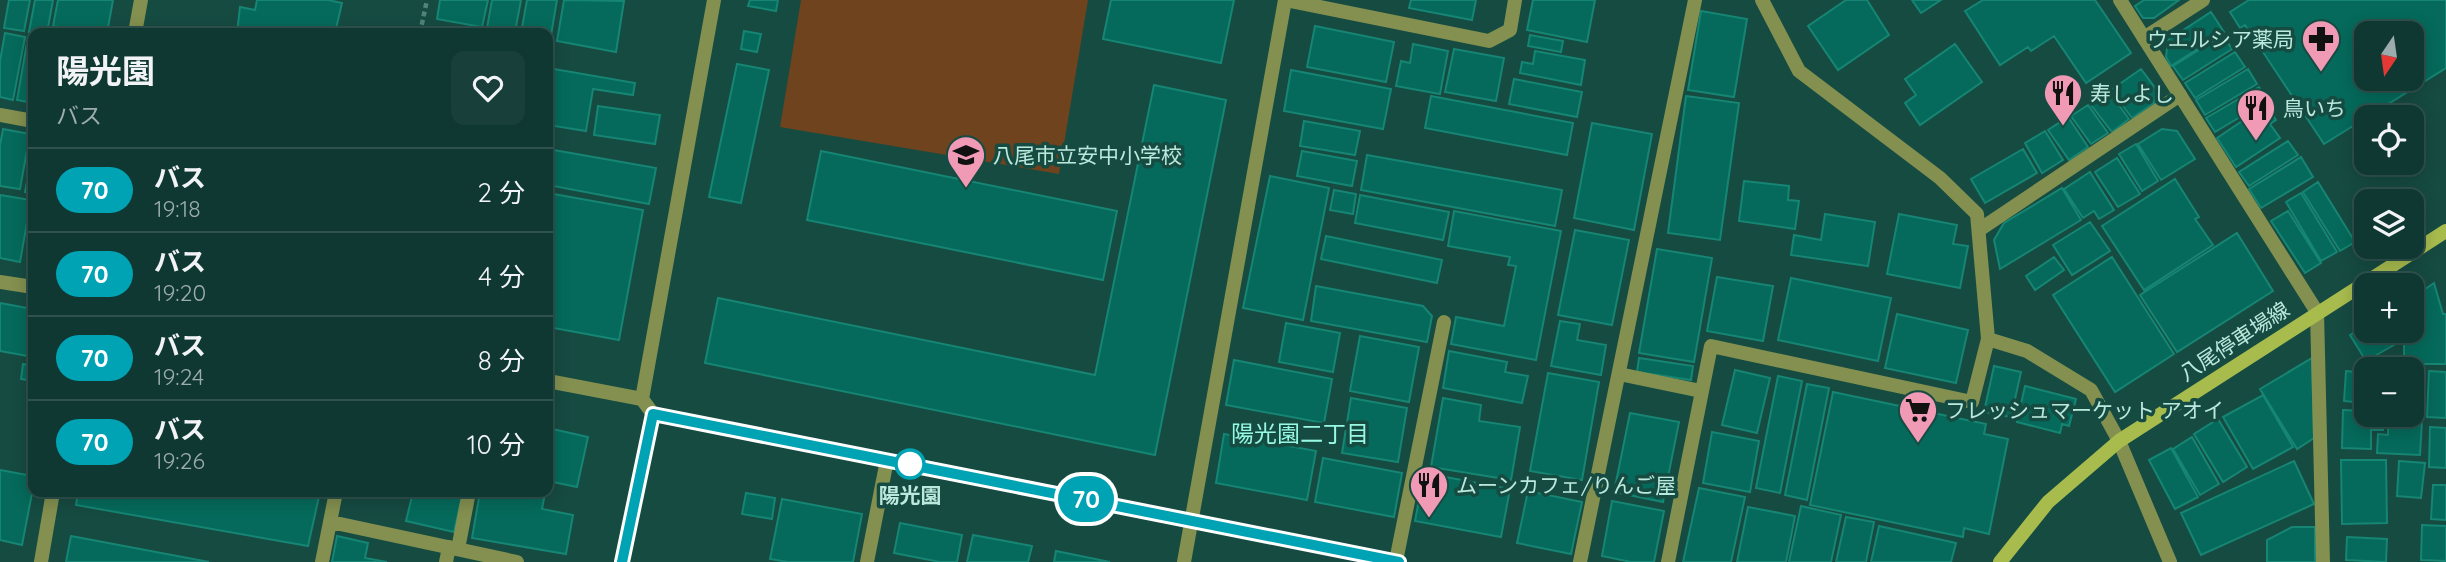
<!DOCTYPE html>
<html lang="ja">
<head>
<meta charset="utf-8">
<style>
  :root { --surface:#103832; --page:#193f3a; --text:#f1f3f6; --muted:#9cacac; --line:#30524d }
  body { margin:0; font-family:Quicksand,"Noto Sans JP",sans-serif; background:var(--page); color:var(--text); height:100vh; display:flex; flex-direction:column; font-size:26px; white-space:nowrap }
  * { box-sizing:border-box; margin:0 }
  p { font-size:23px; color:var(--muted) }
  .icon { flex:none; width:38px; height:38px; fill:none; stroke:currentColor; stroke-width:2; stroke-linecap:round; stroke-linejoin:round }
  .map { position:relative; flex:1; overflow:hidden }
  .details { position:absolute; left:28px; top:28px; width:525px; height:469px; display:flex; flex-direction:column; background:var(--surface); border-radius:14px; box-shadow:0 4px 18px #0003,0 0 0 2px var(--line) }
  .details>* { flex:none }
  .badge { padding:0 14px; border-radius:23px; font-size:24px; line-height:46px }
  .needle { width:46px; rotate:193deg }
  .tools { position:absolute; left:2354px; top:21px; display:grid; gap:14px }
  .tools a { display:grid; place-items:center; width:70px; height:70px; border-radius:14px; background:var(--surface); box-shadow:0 4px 18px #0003,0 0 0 2px var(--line); font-size:35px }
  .map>.badge { position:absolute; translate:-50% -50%; box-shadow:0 0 0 4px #fff }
  .round { display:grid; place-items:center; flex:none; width:74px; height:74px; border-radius:14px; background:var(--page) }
  .summary { display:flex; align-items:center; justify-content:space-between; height:119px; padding:0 28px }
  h1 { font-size:33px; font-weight:700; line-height:52px }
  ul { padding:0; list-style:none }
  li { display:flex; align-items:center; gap:21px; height:84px; padding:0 28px; border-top:2px solid var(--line) }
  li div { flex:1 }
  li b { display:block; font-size:26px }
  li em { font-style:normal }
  li .badge { min-width:77px; font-weight:700; text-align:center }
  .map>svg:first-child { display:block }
</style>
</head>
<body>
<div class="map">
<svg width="2446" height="562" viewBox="0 0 2446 562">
  <rect width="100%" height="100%" fill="#164b42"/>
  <path fill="#6e431e" d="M801,0H1088L1059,174L780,127Z"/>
  <path fill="#056a5b" stroke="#168573" stroke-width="2" fill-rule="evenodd" d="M9,0H30L24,31L4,28Z
    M35,0H53L47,33L29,32Z
    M58,0H113L107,33H92L53,26Z
    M257,0H328L342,3L335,33H237L240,7L255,10Z
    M440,0H488L482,27L437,19Z
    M492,0H521L515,32L487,28Z
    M527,0H557L550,41L548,33H521Z
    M564,0L624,1L616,52L557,41Z
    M750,0H778L776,11L748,6Z
    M1111,0H1234L1221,63L1103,39Z
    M1411,0H1476L1472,20L1409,8Z
    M1533,0H1595L1587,42L1527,30Z
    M1846,0H1867L1889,35L1838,70L1808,26Z
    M1912,0H1941L1921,13Z
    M1983,0H2095L2131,53L2086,83L2054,36L2031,51L2028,47L2000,65L1965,11Z
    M2144,0H2179L2154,18H2143L2135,6Z
    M2249,0H2446V68L2324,144L2245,25L2240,28L2230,12ZM2366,33H2412V79H2366Z
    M1701,11L1747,19L1734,97L1688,90Z
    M2211,12L2224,32L2171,66L2166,57L2168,40Z
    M1315,26L1394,42L1386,82L1307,67Z
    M744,31L761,34L757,52L741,49Z
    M5,33L25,37L13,100L0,97V61Z
    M1530,35L1563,41L1561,52L1528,46Z
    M2223,35L2232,49L2183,80L2173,66Z
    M28,37H33V103L17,100Z
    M1413,44L1448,51L1440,94L1396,86L1401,61L1410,63Z
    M1955,44L1982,82L1920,125L1905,103L1916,95L1905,79Z
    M1454,49L1504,58L1496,101L1445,92Z
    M1535,51L1585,60L1581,85L1520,73L1522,62L1533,64Z
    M2235,52L2245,67L2195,98L2185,83Z
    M737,64L769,70L741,203L709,197Z
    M554,69L635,83L633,95L593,89L586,131L548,125V111Z
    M2141,69L2156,89L2154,103L2132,118L2111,90Z
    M2248,69L2257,84L2205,115L2196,100Z
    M1291,70L1391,89L1383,129L1284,111Z
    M1514,79L1582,92L1577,117L1509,104Z
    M1154,85L1226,100L1155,455L705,363L718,298L1095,375Z
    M2259,87L2267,101L2215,132L2206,118Z
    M2109,92L2129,119L2112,132L2091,105Z
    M1431,96L1573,123L1567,155L1425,128Z
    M1686,96L1739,103L1720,240L1668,233Z
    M2088,105L2108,133L2091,144L2071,116Z
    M2266,105L2276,120L2270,124L2280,138L2236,167L2217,138Z
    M598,106L660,115L655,144L594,135Z
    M2068,117L2088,147L2069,160L2048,130Z
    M1304,121L1360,131L1355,155L1300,146Z
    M1592,123L1652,134L1634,230L1574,218Z
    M3,129L30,134L20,189L0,186V145Z
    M2162,129L2177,131L2195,159L2161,180L2138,144Z
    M2045,131L2063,160L2042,173L2025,143Z
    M2288,141L2298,155L2249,186L2239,172Z
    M2136,144L2158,181L2142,191L2119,154Z
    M548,149L656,168L649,204L548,185Z
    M2023,149L2037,173L1985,203L1971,179Z
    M821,151L1117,211L1103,280L807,220Z
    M1302,151L1357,161L1352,186L1297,176Z
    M1367,155L1562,190L1555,226L1361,190Z
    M2301,157L2313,177L2261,208L2249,189Z
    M2117,158L2140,194L2118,207L2095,172Z
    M30,166H33V194L25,192Z
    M2090,172L2114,210L2099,219L2094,211L2083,218L2064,189Z
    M1270,176L1329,188L1303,320L1243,308Z
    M2175,179L2199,217L2195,219L2213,245L2144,290L2102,226Z
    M1744,181L1789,186L1788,200L1799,201L1795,229L1739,221Z
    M2318,182L2355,242L2340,251L2303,192Z
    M2062,188L2081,220L2000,269L1994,240L2004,223Z
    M1334,190L1356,194L1353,214L1330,210Z
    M548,193L643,210L619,340L548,327Z
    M2301,193L2337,252L2321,261L2286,202Z
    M0,195L31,200L20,262L0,258Z
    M1360,195L1449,212L1443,240L1355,223Z
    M1454,211L1561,231L1536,360L1451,344L1456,317L1504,326L1516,266L1508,265L1510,257L1448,246Z
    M2288,211L2321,263L2305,273L2271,221Z
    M1825,214L1875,222L1868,266L1791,255L1794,235L1821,240Z
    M1899,214L1957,225L1953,244L1968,246L1960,288L1887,274Z
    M33,222V265L27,264Z
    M2090,222L2110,251L2072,275L2053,245Z
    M1575,230L1629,240L1612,325L1558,315Z
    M2237,233L2273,291L2177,352L2140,295Z
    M1326,236L1442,260L1437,283L1321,259Z
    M1657,249L1712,258L1694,362L1639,353Z
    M2054,257L2064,270L2035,290L2026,276Z
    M2112,257L2174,354L2115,392L2053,295Z
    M1717,277L1773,286L1763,341L1707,331Z
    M1791,278L1891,298L1878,361L1778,340Z
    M2434,283L2443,314H2446V364H2404V338L2399,331H2412V298Z
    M1316,286L1423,306L1432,316L1427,342L1311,321Z
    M0,303L33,309V357L0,351Z
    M1897,314L1968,330L1956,383L1885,368Z
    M1560,321L1580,324L1577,340L1606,345L1601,375L1551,366Z
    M1286,323L1340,333L1333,372L1279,362Z
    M2366,326V331H2392L2399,342L2366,361L2350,335Z
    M1360,336L1419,347L1409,402L1350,391Z
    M1449,351L1507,362L1505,372L1528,376L1522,403L1443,388Z
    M1639,358L1693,366L1691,380L1637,372Z
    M2312,358L2314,438L2297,449L2260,389Z
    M1234,360L1332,379L1324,423L1226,405Z
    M23,364L33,366V381L21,379Z
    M1994,366L2021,372L2011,417L1984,412Z
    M1735,370L1770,378L1757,433L1722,425Z
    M2346,371L2366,373V403L2344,401Z
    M2429,371L2446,372V418L2427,417Z
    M1548,373L1599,382L1582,480L1530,471Z
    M1778,376L1802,381L1780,493L1756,488Z
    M1807,384L1829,388L1807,500L1785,495Z
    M2025,386L2076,399L2069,426L2062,424L2060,433L2017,422Z
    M1833,392L1986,424L1984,434L2008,439L1989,534L1964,528L1963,537L1810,505Z
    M2263,395L2293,447L2253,469L2223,417Z
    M1351,398L1407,408L1398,462L1342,453Z
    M1443,398L1481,405L1479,421L1520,427L1511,480L1431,467Z
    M2343,410L2366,411V415H2384L2383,430H2371V449L2342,448Z
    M1630,413L1679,422L1663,502L1614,492Z
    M2218,419L2247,467L2223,482L2194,434Z
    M2388,420L2422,421L2420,455L2377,453L2378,434L2388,435Z
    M2430,427L2446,428V468L2429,467Z
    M548,428L588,437L577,487L548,481Z
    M1712,432L1759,441L1750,492L1703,483Z
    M1224,434L1316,451L1307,500L1216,483Z
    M2192,437L2219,484L2200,495L2173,449Z
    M2171,448L2198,497L2175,509L2149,460Z
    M1323,458L1402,473L1394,517L1315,502Z
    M2341,460H2386L2387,523L2342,524Z
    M2294,461L2314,504L2201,555L2181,513Z
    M2399,461L2425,463L2421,498L2397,496Z
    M0,470L33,476V488L22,545L0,540Z
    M1424,473L1510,489L1501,537L1415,521Z
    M2433,485H2446V520L2431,519Z
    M1699,488L1745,497L1731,562H1683Z
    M1528,491L1582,502L1571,554L1517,543Z
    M78,492H320L308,546L76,505Z
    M413,492H463L454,532L406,521Z
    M480,492L545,493L542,509L573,515L566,554L472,538Z
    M746,493L775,498L772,519L742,514Z
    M782,499L862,514L853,562H788L770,559Z
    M1612,501L1664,511L1654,562H1631L1602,556Z
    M1801,506L1841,515L1831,562H1789Z
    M1748,507L1795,516L1786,562H1737Z
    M1846,517L1874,522L1866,562H1836Z
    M900,523L962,535L957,562H940L894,553Z
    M2422,525L2446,526V561L2421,560Z
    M1879,526L1956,543L1951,562H1871Z
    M2292,527H2315V562H2267V540Z
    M973,535L1032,546L1028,562H967Z
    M71,536L209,562H66Z
    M337,536L368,543L365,558L387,562H332Z
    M2347,537L2387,539L2386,562L2346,560Z
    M1056,551L1110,562H1054Z"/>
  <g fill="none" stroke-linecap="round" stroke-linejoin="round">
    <path stroke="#518379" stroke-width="4.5" stroke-dasharray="5 3.5" stroke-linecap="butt" d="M420,33L427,0"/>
    <path stroke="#83904f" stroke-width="14" d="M1285,0L1489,41L1510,30L1515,0
      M2144,38L2203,0
      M0,115L33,121
      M1979,230L2180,95
      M1619,374L1701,391
      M458,549L469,492
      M1396,561L1444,322
      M446,562L449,547
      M867,562L887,460"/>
    <path stroke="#83904f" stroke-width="14" d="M1762,0L1799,71L1940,178L1977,214L1988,339L2027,351L2091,390L2119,441L2170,562
      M2120,0L2317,312L2323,562
      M135,33L141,0
      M0,282L33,287
      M548,381L642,399
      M653,414L642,399L714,0
      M331,522L517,562
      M41,562L53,492
      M322,562L336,492
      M1184,562L1285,0
      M1580,562L1695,0
      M1668,562L1711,346L1972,402L1988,339"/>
    <path stroke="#a8bc4e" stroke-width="14" d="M622,562L653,414L1399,562
      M2000,562L2048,502L2119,441L2446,231"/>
  </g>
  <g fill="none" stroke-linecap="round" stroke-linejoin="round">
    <g stroke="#fff" stroke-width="16">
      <path id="line" d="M622,562L653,414L1399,562"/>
    </g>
    <use href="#line" stroke="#00a3b4" stroke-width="10"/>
  </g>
  <defs>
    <g id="pharmacy-pin" transform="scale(2.0125)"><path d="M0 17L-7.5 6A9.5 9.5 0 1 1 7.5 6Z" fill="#f09ab6" stroke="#164b42"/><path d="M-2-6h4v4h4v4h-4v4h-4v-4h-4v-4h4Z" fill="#111"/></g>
    <g id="restaurant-pin" transform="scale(2.0125)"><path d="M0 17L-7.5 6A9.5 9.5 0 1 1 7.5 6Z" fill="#f09ab6" stroke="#164b42"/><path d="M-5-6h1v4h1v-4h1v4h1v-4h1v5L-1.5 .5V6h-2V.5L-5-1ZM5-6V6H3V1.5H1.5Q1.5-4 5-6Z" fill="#111"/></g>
    <g id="school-pin" transform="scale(2.0125)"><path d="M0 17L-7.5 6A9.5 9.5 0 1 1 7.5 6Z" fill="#f09ab6" stroke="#164b42"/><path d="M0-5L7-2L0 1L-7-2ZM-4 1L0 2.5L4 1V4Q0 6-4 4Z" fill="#111"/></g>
    <g id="supermarket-pin" transform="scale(2.0125)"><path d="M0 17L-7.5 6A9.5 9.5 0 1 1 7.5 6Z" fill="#f09ab6" stroke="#164b42"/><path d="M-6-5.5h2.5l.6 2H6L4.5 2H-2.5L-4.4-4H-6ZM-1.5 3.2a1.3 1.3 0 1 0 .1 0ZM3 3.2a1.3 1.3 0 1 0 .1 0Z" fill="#111"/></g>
  </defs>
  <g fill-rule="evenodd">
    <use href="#pharmacy-pin" x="2321" y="39"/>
    <use href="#restaurant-pin" x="2063" y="93"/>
    <use href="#restaurant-pin" x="2256" y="108"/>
    <use href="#school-pin" x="966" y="155"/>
    <use href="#supermarket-pin" x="1918" y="410"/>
    <use href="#restaurant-pin" x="1429" y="485"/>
  </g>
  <circle fill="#fff" stroke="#00a3b4" stroke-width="3.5" cx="910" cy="464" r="14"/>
  <g text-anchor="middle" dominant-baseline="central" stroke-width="7" stroke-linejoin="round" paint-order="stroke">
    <g font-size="21" fill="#bce9de" stroke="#164b42" text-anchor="start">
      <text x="2294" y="39" text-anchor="end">ウエルシア薬局</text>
      <text x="2090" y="93">寿しよし</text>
      <text x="2283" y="108">鳥いち</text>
      <text x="993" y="155">八尾市立安中小学校</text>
      <text x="1945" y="410">フレッシュマーケット アオイ</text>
      <text x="1456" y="485">ムーンカフェ/りんご屋</text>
    </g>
    <g font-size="21" fill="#bce9de" stroke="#164b42">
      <text transform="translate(2234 341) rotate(-33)">八尾停車場線</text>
    </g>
    <g font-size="21" font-weight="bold" fill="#bce9de" stroke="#164b42">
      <text x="910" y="495">陽光園</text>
    </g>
    <g font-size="23" fill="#97f8e3" stroke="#164b42">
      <text x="1300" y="433">陽光園二丁目</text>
    </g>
  </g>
</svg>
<div class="tools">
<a><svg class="needle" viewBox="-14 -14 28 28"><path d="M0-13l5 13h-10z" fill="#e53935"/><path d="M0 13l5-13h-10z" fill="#9cacac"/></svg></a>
<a><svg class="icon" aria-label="locate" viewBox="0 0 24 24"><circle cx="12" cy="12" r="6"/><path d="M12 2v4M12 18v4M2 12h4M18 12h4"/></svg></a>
<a><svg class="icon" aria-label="layers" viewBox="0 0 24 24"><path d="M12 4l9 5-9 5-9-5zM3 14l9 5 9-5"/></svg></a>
<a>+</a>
<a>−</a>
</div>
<b class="badge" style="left:1086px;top:499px;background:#00a3b4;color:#fff">70</b>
<section class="details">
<div class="summary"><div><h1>陽光園</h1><p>バス</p></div><a class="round"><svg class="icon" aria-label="heart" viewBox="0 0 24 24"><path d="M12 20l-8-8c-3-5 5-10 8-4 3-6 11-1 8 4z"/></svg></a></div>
<ul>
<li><span class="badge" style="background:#00a3b4;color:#fff">70</span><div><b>バス</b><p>19:18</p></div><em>2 分</em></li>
<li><span class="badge" style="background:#00a3b4;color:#fff">70</span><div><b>バス</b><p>19:20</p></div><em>4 分</em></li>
<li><span class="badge" style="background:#00a3b4;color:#fff">70</span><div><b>バス</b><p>19:24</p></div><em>8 分</em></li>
<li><span class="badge" style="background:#00a3b4;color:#fff">70</span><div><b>バス</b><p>19:26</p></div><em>10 分</em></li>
</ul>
</section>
</div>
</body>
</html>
